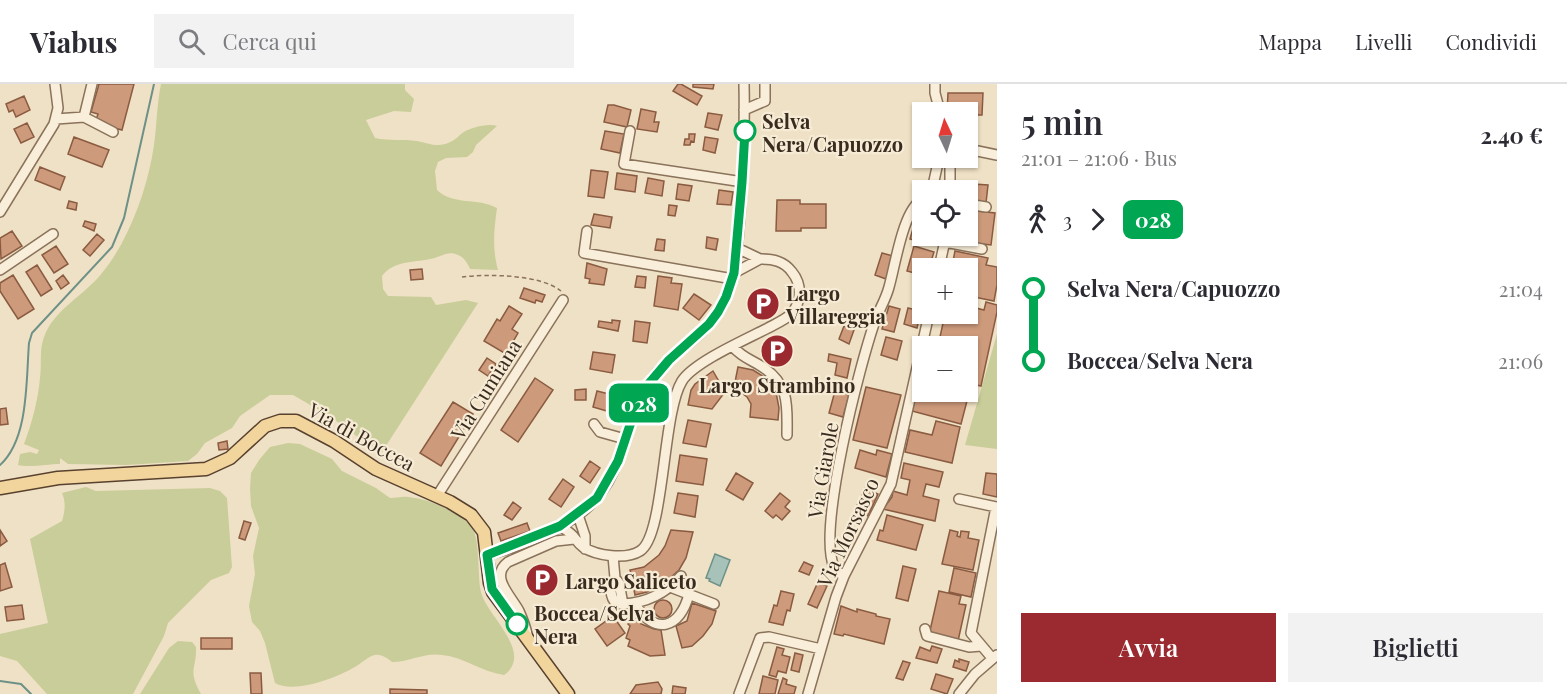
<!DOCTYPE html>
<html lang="it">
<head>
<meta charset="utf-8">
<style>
  :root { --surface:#fff; --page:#f2f2f3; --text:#2b2b33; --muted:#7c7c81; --line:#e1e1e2; --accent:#9a2a2f }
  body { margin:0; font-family:"Playfair Display",serif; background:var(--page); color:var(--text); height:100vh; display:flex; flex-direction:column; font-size:22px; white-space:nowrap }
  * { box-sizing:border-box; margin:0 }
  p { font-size:20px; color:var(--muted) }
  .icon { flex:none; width:33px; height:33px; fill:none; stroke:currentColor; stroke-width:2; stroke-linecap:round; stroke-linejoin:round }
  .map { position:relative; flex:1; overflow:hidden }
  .drawer { display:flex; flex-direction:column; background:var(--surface); width:570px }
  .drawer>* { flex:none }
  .badge { padding:0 12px; border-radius:9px; font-size:21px; line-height:39px }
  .needle { width:39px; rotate:356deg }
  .tools { position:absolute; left:912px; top:18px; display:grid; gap:12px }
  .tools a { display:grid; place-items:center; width:66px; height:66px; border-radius:0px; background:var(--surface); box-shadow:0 2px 4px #0004; font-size:30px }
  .map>.badge { position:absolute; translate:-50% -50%; box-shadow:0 0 0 3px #fff }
  .legs { display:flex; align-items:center; gap:9px; height:66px; padding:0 24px; font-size:20px }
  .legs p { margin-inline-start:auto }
  .head { display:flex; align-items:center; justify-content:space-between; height:102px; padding:0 24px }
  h1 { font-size:33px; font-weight:600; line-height:45px }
  .action { display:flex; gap:12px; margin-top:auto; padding:12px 24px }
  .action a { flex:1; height:69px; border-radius:0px; background:var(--accent); color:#fff; font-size:24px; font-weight:600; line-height:69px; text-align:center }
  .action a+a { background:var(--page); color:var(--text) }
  ul { padding:0 24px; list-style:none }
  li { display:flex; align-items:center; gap:21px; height:72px; font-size:22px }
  li i { display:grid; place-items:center; width:9px; height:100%; margin:0 8px; background:currentColor }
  li i::after { content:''; width:15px; height:15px; margin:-8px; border:4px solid; border-radius:50%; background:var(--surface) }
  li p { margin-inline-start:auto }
  li:first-child i { background:linear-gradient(#0000 50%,currentColor 0) }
  li:last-child i { background:linear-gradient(currentColor 50%,#0000 0) }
  header { display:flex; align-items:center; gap:36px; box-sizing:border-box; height:84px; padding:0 30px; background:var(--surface); border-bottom:2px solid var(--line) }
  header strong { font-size:28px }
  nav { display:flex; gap:33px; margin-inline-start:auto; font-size:21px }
  .search { width:420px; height:54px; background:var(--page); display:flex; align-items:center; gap:15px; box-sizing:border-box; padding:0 21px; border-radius:0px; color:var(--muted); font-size:22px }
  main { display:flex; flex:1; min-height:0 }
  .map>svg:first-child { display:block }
</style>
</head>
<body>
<header>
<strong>Viabus</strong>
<div class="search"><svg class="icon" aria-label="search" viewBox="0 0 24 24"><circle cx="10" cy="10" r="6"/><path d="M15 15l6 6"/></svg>Cerca qui</div>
<nav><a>Mappa</a><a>Livelli</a><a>Condividi</a></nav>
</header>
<main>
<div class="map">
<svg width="997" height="610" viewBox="0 0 997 610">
  <rect width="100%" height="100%" fill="#efe1c5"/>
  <path fill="#c9cd99" d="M161,0H405V6L414,15L411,28L394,27L366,36L375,54C389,57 403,55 417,57C427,59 435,63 445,60C452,58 456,55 461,50C468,44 488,39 497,42L476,61L473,68L467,73L446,74L438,78L435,87L437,106C454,122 477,113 497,124C494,146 492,164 498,186L470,185C468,180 464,173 458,171C448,166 439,174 430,175C412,179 395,176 382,192L383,205L388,212L431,213L436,221L466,216L478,219L382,368H378L331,333L293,311H270L240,332L232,344L205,359L197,370L188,377L126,381L68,380L60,374V380C48,380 29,384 18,381L20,370L30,368L37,370L39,366L24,360C32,339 38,316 40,294C42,280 39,266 44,253C54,225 84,212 102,189C127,159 145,111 152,73C157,49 156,24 161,0Z
    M997,250V365L965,361Z
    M288,359L300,360L332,375L342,387L376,404L390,414C396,414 402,412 408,413C429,415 455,426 470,441C481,452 477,491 481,508C486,531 535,569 504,591C482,588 464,573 442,571C425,568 409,578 392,578C387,574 381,570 375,571C369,572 363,578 358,581C338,594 294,610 275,599L265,559L260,547L252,538L249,522L255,490L253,472L259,444L251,422L250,405L251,389L259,376L270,363Z
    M86,403L96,407L210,404L220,407L227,414L232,483L229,489L211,496L168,539L164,552L133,610H47L17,577L0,572V550L48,539L30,455L62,437C65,427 66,418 62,409Z
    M178,557L192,558L196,563C197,584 187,586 201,610H140L169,564Z"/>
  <path fill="#a7c2b9" stroke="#6d9187" stroke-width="1.5" d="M715,470L730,476L720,502L709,497L710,495L706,494Z"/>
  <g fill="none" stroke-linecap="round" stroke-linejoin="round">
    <path stroke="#6d9187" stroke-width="2" d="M0,381C29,355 26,296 29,259L32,249L112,163L124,134L154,0
      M0,597L21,600L31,610"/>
  </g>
  <path fill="#cd9a7b" stroke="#8a5b40" stroke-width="1.5" d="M99,0H134L122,46L95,39L98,30L91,28Z
    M678,0H681L702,12L697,21L673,7Z
    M693,0H714L713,5L693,3Z
    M948,9H983L982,31H968V28H947Z
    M24,12L30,26L16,33L13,26L9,28L6,20Z
    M608,21H614L631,26L627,43L604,38Z
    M641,25L656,28L654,38H659L657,48L637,45Z
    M708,29L722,31L718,46L705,43Z
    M27,39L34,53L21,59L14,45Z
    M605,47L624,50L620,69L601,65Z
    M689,50H695L694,58L691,57L690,61H684L685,55H689Z
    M74,53L109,66L102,83L68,70Z
    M705,53L718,55L715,69L703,66Z
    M40,83L65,93L60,106L35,96Z
    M591,86L608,88L604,114L588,112Z
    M617,89L637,92L635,108L615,105Z
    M648,94L664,97L662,112L645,109Z
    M958,99L988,101L986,119L968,117V106H957Z
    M678,100L692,102L689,117L676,115Z
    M719,106L733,108L731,121L717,120Z
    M777,116H800V120H826V144H801V147H776Z
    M69,117L77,119L76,126L67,124Z
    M669,121L677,122L675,132L668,131Z
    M968,126L995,129L991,161L956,157L957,152H968Z
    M918,127L922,128V152H935L932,161L910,155Z
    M594,130L612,133L610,144L591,141Z
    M85,137L96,140L94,147L83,142Z
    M12,147L22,162L1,175L0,154Z
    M97,150L104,156L90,172L83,166Z
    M707,153L718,155L716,166L706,164Z
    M657,155L665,156L664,167L655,166Z
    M56,162L68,180L54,189L42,171Z
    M914,162L934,168L929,184H922V191L907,187Z
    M955,167L988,174L986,181L997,183V201L994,217L969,212L974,186L952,182Z
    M882,169L893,172L886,195L875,191Z
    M587,179L607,185L604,201L589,199L590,195L585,194Z
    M37,181L52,205L41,212L26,188Z
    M422,185L423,195L411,196L410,186Z
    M13,191L34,225L18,235L0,207V199Z
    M63,191L69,199L61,205L56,197Z
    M637,192L646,193L645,204L635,203Z
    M658,192L672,194L671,199L682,200L678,226L654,222Z
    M524,204L545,211L542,218L536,216L535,219L520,214Z
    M694,210L711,221L699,236L683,224Z
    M986,218L997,221V228L981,302L968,299V290L976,292L977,286L968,284V262H938L945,230H968V222L984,226Z
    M509,222L522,230L512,245L518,249L506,270L484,257L497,235L500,237Z
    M889,222L900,225L894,248L882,245Z
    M908,224L921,227L917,244L904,240Z
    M612,236L620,237L618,247L598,243L599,237L612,239Z
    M635,237L650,239L647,259L633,257Z
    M844,242L854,246L849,260L839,255Z
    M886,253L902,257L897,276L881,271Z
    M593,268L615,271L612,289L590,285Z
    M829,270L851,275L847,294L835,291L837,279L828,277Z
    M487,274L496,280L488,292L479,286Z
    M738,283L753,286L766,294L776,308L779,324L778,336L750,333L751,320L747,313L743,310L733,308Z
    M713,287L725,308L712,325L688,321L691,306L695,300Z
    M535,294L553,306L518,358L501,346Z
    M919,301L922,302V308H946L968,313L961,340L912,327Z
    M866,303L901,311L887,364L853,356Z
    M586,305V316H575V306Z
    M597,307L621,313L617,330L593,323Z
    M835,307L849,311L843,333L829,329Z
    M453,318L473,330L441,382L420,369Z
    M6,324L8,340L0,341V325Z
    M688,336L711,340L706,363L683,359Z
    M936,337L960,343L952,379L905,368L910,346L932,351Z
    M227,357L228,365L219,366L218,359Z
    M860,366L876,371L877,366L892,370L886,393L855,384Z
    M680,371L707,375L703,401L676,397Z
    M590,377L600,384L590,399L580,392Z
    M904,379L943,388L939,403L926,400L923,412L939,416L935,437L883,425L892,413L893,407L907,411L910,396L901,394Z
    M736,389L753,399L743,416L726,406Z
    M986,389L997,390V413L983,410Z
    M563,395L574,403L561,423L549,415Z
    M865,404L878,410L868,432L855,426Z
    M678,409L698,412L695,433L674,429Z
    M780,409L790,417L785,423L790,427L782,436L776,431L773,434L765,427Z
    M513,418L521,424L512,436L504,431Z
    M887,431L923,441L916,466L877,456L880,446L883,447Z
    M244,437L251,439L245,456L239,454Z
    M527,439L530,447L501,457L498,449Z
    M0,446L7,457L0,462Z
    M671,446L693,448L686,474L679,486L669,495L647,508L635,511L630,486L644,483L659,471L665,462Z
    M950,446L958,448L957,452L960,453L961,447L969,448L968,454L979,456L973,486L942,480Z
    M804,478L813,482L809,491L799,487Z
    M5,479L12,503L0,507V481Z
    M903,482L916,485L908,517L896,514Z
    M954,484L976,489L971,513L949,508Z
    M818,498L827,502L817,524L808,520Z
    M781,507L794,510L790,527L787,526L783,541L769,538L774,521L777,522Z
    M939,507L961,512L959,520L966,521L958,557L929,551Z
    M654 525a9 9 0 1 1 18 0a9 9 0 1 1-18 0Z
    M692,519L716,527L712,540L703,552L692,562L682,564L676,542L687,537Z
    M22,521L24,535L7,537L5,523Z
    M841,522L857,528V525L876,530V532L890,535L884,560L844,550L843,552L834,550Z
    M613,532L625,549L607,562L595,545Z
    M636,533L641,540L654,545L661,546L665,571L650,572L628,562L630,556L626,554L630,542L628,540Z
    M201,554H232V565H201Z
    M932,562L942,565L937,579L916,574L920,563L930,567Z
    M777,563L784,565L782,571L790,573L786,589L778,587L776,593L769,591Z
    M795,569L803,571L799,588L791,586Z
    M959,575L969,578L966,587L953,583L955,576L959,578Z
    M903,577L910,579L903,596L896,594Z
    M250,589H261L262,610H251Z
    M936,590L953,595L947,610L931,605Z
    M763,592L778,596L775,610H759Z
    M783,594L787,596L786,600L796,603L794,610H778Z
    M658,598L662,605L661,610H630L636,601Z
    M673,602L686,604L685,610H672Z
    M390,605L427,606V610H390Z"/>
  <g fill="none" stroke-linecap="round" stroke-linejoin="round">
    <g stroke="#8a725b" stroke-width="12">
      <path id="minor" d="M935,0V9L940,28
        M744,26L765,17V0
        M84,33L92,0
        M56,35L84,33L113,48
        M630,47L624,80L743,98
        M968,65L997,71
        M950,75V106
        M932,106L939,74
        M968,120L986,123
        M0,128L54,40L58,24L55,0
        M587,147L584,169L733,195
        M945,158L982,165
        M939,184L946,152
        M0,186L53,150
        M734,189L760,175L737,164
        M733,263C744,275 751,275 764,284C790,302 787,322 787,351
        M594,340L600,348L625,355
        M437,412L563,216
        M959,415L996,423L971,549L992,574
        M578,431L585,452V465
        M560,442C563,444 568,447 571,450C576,454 577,459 583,463C597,472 626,476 640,467C665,452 662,329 682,297C694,278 747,255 768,244C775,240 785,236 791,230C802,218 802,200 792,188C784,177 773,175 760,175
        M487,471C524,461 569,444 595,416C605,405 613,390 618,376C628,352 633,327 646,304C664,273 698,258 718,229C737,200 737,165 740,132C743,88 745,44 744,0
        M613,472L615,494L619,499L623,520C647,519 665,510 681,492
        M844,492C840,489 836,488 834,483C817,445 860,280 875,237C879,226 886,215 889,203C895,183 903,125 922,116
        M615,494C610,502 609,513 617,520H623
        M670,503L714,520
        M635,520C655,552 680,545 689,510
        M925,545L927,552L969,563L981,562
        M528,554C526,544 523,536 519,527C511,512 489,492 508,478L556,457L574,455
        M739,610L760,554L769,553L821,565
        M808,610L836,513L844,492L891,400L929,230
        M959,610L975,590L997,571"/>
    </g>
    <g stroke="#58412f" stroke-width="15">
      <path id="major" d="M0,404L58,394L206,385L230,374L265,342L280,337H296L334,357L376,385L450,418L471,431L484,448L490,499L493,508L568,610"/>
    </g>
    <path stroke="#8a725b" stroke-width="1.5" stroke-dasharray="4.5 3" stroke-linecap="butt" d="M462,193C487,190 540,190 561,207"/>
    <use href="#minor" stroke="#f9eed9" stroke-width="9"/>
    <use href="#major" stroke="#f2d59d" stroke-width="12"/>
  </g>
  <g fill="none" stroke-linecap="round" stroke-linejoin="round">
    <g stroke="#fff" stroke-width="14">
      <path id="line-1" d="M517,540L492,505L487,471L560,442L597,414L618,377L630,341L646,303L669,276L709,240L718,228L726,213L734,189L742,98L745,47"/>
    </g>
    <use href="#line-1" stroke="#00a651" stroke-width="9"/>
  </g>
  <defs>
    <g id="parking-disc" transform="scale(1.725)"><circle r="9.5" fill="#9a2a2f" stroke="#f6ebd5"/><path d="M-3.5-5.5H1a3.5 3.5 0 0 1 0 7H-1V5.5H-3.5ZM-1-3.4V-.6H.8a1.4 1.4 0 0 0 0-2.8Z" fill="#fff"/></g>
  </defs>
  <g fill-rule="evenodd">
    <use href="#parking-disc" x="763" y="220"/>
    <use href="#parking-disc" x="777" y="267"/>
    <use href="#parking-disc" x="542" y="496"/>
  </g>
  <g fill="#fff" stroke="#00a651" stroke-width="3">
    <circle cx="745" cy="47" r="10"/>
    <circle cx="517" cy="540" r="10"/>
  </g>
  <g text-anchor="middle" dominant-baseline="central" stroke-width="4.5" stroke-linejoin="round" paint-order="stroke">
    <g font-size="20" font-weight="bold" fill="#3a2b1f" stroke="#f6ebd5" text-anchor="start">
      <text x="762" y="36">Selva<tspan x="762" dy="23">Nera/Capuozzo</tspan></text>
      <text x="534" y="528">Boccea/Selva<tspan x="534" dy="23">Nera</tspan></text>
    </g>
    <g font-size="20" font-weight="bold" fill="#3a2b1f" stroke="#f6ebd5" text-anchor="start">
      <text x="786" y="208">Largo<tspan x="786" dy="23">Villareggia</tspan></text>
      <text x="777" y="300" text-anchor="middle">Largo Strambino</text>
      <text x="565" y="496">Largo Saliceto</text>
    </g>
    <g font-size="20" fill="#3a2b1f" stroke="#f6ebd5">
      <text transform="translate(485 305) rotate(-58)">Via Cumiana</text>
      <text transform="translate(362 352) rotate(29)">Via di Boccea</text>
      <text transform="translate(822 386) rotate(-80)">Via Giarole</text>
      <text transform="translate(847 448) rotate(-65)">Via Morsasco</text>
    </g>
  </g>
</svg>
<div class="tools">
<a><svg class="needle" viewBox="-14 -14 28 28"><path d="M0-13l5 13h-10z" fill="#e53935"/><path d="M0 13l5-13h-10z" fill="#7c7c81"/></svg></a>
<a><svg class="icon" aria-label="locate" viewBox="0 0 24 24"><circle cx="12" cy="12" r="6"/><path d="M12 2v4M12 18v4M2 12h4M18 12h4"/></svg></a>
<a>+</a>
<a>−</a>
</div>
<b class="badge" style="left:639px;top:319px;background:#00a651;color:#fff">028</b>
</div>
<section class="drawer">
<div class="head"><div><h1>5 min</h1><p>21:01 – 21:06 · Bus</p></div><b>2.40 €</b></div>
<div class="legs"><svg class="icon" aria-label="walk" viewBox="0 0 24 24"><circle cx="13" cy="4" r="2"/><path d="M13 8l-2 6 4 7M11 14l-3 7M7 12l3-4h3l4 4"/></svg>3<svg class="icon" aria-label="forward" viewBox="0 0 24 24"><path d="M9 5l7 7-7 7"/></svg><b class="badge" style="background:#00a651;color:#fff">028</b></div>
<ul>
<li><i style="color:#00a651"></i><b>Selva Nera/Capuozzo</b><p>21:04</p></li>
<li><i style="color:#00a651"></i><b>Boccea/Selva Nera</b><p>21:06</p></li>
</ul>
<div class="action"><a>Avvia</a><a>Biglietti</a></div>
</section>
</main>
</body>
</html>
